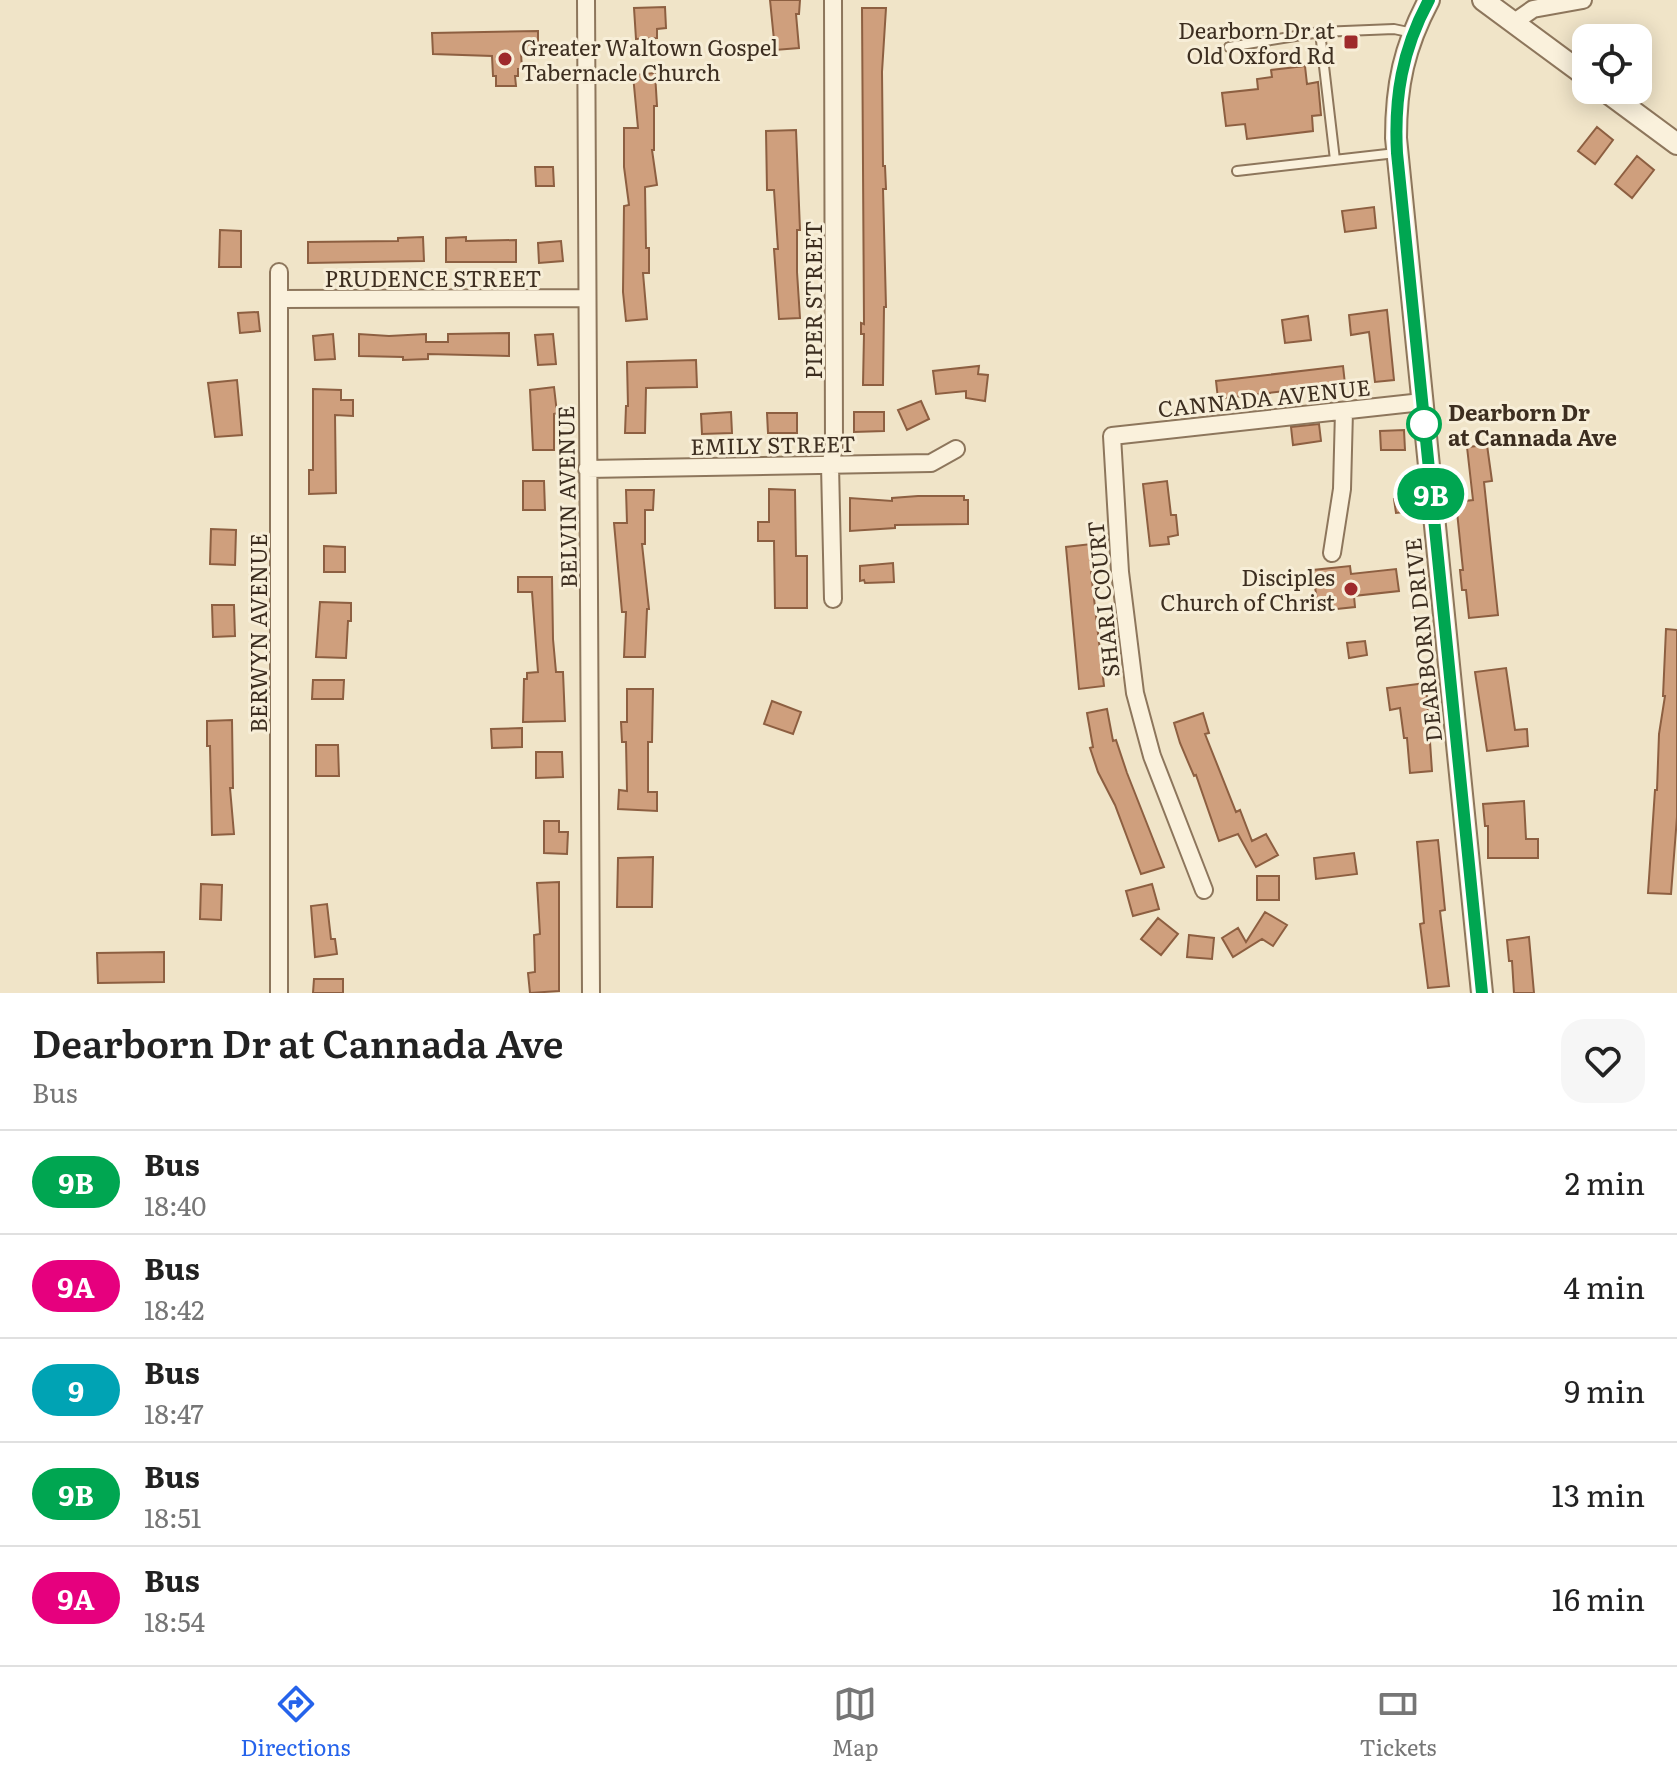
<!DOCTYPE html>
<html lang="en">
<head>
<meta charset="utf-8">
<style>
  :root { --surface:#fff; --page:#f6f6f6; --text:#222; --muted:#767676; --line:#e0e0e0; --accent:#2563eb }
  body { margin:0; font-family:Literata,serif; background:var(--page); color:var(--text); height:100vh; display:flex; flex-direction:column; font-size:30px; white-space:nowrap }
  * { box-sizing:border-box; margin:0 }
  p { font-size:26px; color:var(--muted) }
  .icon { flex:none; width:44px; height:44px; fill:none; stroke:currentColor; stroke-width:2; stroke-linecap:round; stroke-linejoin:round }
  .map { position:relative; height:993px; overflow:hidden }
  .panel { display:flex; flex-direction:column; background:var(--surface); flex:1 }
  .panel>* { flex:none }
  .badge { padding:0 16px; border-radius:26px; font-size:28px; line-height:52px }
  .fabs { position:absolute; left:1572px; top:24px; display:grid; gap:16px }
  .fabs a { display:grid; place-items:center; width:80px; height:80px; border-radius:16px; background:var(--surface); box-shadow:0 4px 20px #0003; font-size:40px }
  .map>.badge { position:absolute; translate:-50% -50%; box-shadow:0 0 0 4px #fff }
  .round { display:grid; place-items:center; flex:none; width:84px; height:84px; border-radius:24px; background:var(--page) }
  .head { display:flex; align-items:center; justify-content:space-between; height:136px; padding:0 32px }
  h1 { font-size:38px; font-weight:600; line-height:60px }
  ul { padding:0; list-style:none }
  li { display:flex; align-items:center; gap:24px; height:104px; padding:0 32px; border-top:2px solid var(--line) }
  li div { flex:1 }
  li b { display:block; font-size:30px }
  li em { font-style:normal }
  li .badge { min-width:88px; font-weight:700; text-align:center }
  .dock { display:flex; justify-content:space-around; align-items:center; height:112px; border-top:2px solid var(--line); background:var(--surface); font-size:22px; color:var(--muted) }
  .dock a { display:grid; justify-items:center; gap:4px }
  .dock .on { color:var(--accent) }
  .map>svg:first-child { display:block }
</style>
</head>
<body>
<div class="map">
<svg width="1677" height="993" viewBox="0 0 1677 993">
  <rect width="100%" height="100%" fill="#f0e4c8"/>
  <path fill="#cf9f7d" stroke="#8d5f41" stroke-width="2" d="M770,0H800L799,14H796L799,48L775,50Z
    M665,7L666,28L657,29V38L636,39L634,8Z
    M862,8H886L882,72L883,166H885L886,189H883L886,307H884L883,385H863L864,334H861V323L864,324Z
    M538,31V53H521L522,69H518V76H515L516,86H496V76H493L492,56L433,54L432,33Z
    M1305,66L1307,84L1318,82L1321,115L1312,116L1313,131L1247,139L1245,124L1226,126L1222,93L1258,89L1257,79L1272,77L1271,70Z
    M655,73L657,106H654V150H652L657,185L645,187L646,248H649V273H643L647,319L626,321L623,292L624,206L629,205L624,167V128H638L633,75Z
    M1597,127L1613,140L1595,164L1578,151Z
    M796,130L800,230H797V272L800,318L779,319L774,249H778L774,190H767L766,131Z
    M1637,156L1654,170L1632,198L1615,184Z
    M535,167H553L554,186H536Z
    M1374,207L1376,228L1345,232L1342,211Z
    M220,230L241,231V267H219Z
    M423,237L424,261L308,263V242L398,241V238Z
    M466,237V241L516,240V262H446V238Z
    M561,241L563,261L539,263L538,243Z
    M1387,310L1394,380L1375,382L1369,332L1351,335L1349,315Z
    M258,312L260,331L240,333L238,313Z
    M1308,316L1311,340L1285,343L1282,320Z
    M509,333V356L428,354V359L403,360V357L359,356V334L389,336L426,334V342H448V334Z
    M333,334L335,359L315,360L313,336Z
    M553,334L556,364L538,365L535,335Z
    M696,360L697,387L646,388L645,433H625L626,406H628L627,362Z
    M979,366L978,374L988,375L985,401L966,398V391L936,394L933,371Z
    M1343,366L1345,384L1218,399L1216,381Z
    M237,380L242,435L215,437L208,383Z
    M554,387L557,413L554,414V450H533L530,390Z
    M313,389L341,390V400H353V416L335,415L336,493L309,494V470H313Z
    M921,401L929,419L907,430L898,410Z
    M731,412L732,433L702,434L701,414Z
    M854,412H884V431L854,432Z
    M767,413H797V433H768Z
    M1319,424L1321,441L1293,445L1291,427Z
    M1404,430L1405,450H1381L1380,431Z
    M1487,445L1492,481L1484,482L1498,615L1469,618L1466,590H1462L1460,570H1463L1456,502L1473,500L1467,447Z
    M523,481H544L545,510H523Z
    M1167,481L1171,515H1176L1178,535L1168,537L1169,544L1150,546L1143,484Z
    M769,489L795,490L796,556H807V608H775L774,541H758V522H769Z
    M626,490H654L653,510H645V544H642L649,609H647L645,657H624L626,612H622L614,523H627Z
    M918,496H964V500H968V524L895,525V528L850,531V498L892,501V498Z
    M1412,496L1414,511L1396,513L1394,499Z
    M211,529L236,530L235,565L210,564Z
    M1091,544L1094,571L1091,572L1104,686L1079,689L1066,547Z
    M324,546L345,547V572H324Z
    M893,563L894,582L865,583L864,580L860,581V566Z
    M1350,566L1351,574L1396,569L1399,591L1354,596L1355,607L1318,611L1313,570Z
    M518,577H552L553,639L556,672H563L565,721L523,722L524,679H527V673L538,672L532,592H518Z
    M320,602L351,603V621H348L346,658L316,657Z
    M212,605H234L235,636L213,637Z
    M1666,629L1677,630V817L1671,894L1648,893L1655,790H1657L1659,734L1665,696H1663Z
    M1365,641L1367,655L1349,658L1347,643Z
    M1506,668L1515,730L1527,729L1528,746L1487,751L1475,672Z
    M313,680H344L343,699H312Z
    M1426,683L1432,771L1410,773L1407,738H1404L1400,708L1390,710L1387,688Z
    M627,689H653L652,742H648V792H657V811L618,809L619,790L627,791L626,742H622L621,722H627Z
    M772,701L801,712L793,734L764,724Z
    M1107,709L1113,741L1116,740L1127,773L1164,867L1141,874L1115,805L1098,772L1090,748L1093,747L1087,713Z
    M1203,713L1209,733L1205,734L1236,812L1240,810L1252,841L1266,834L1278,855L1256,867L1238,834L1219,841L1196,775L1194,776L1180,743L1174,723Z
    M232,720L233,788H230L234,834L212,835L210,746H207V721Z
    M522,728V747L492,748L491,729Z
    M316,745H338L339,776H316Z
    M536,752H562L563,777L536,778Z
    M1524,801L1526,839H1538V858H1488V826H1485L1483,804Z
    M544,821H559V832H568L567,854L544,853Z
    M1438,840L1445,910L1440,911L1449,986L1428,988L1420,924L1424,923L1417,842Z
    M1354,853L1357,874L1316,879L1314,858Z
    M653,857L652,907H617L618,858Z
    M1257,876H1279V900H1257Z
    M559,882V991L530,993L528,973L535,972L534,935L540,934L537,883Z
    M201,884L222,885L221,920L200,919Z
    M1152,884L1159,909L1133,916L1126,891Z
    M327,904L331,939H335L337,954L315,957L311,906Z
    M1265,912L1287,925L1273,946L1262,939L1233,957L1222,938L1238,928L1246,942Z
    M1158,918L1178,934L1161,955L1141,939Z
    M1189,935L1214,938L1212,959L1187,957Z
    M1529,937L1534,993H1514L1512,961H1509L1507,940Z
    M164,952V982L98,983L97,953Z
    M314,979H343V993H313Z"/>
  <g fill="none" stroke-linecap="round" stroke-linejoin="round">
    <g stroke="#8d765c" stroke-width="12">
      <path id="service" d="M1229,47L1320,32
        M1335,160L1320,32L1394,29L1413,33
        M1237,171L1396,153"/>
    </g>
    <g stroke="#8d765c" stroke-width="20">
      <path id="minor" d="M586,0L591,993
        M833,0L834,448L830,465L833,599
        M1513,23L1533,9L1583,0
        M279,272V993
        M279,299L587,298
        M587,469L931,463L956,449
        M1332,553L1342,489L1344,411
        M1204,890L1152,756L1135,693L1120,572L1112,436L1422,402"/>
    </g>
    <g stroke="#8d765c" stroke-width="24">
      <path id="tertiary" d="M1429,0C1404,47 1396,85 1396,138L1482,993
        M1483,0L1586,76
        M1604,90L1677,144"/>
    </g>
    <use href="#service" stroke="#faf1dc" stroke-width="8"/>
    <use href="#minor" stroke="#faf1dc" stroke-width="16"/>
    <use href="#tertiary" stroke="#faf1dc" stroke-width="20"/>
  </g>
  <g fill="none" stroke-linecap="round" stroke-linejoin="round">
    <g stroke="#fff" stroke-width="18">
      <path id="line" d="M1429,0C1402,50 1394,97 1397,153L1482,993"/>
    </g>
    <use href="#line" stroke="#00a651" stroke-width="12"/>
  </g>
  <g fill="#9e2a2b" stroke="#f7eed8" stroke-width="3">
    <rect x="1343" y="34" width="16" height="16" rx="4"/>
    <circle cx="505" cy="59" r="8"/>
    <circle cx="1351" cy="589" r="8"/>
  </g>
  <circle fill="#fff" stroke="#00a651" stroke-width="4" cx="1424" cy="424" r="16"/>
  <g text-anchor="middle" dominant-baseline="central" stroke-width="6" stroke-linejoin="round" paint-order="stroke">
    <g font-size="22" fill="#3d2e20" stroke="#f7eed8" text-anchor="end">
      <text x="1335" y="29">Dearborn Dr at<tspan x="1335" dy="25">Old Oxford Rd</tspan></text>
      <text x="521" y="46" text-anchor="start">Greater Waltown Gospel<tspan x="521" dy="25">Tabernacle Church</tspan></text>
      <text x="1335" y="576">Disciples<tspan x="1335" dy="25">Church of Christ</tspan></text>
    </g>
    <g font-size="22" fill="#3d2e20" stroke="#f7eed8">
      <text x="433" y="277">PRUDENCE STREET</text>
      <text transform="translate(812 300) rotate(-90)">PIPER STREET</text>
      <text transform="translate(1264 397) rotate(-6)">CANNADA AVENUE</text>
      <text transform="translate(773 444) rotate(-1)">EMILY STREET</text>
      <text transform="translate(566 497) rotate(-91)">BELVIN AVENUE</text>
      <text transform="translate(1102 599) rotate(-96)">SHARI COURT</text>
      <text transform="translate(257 633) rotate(-90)">BERWYN AVENUE</text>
      <text transform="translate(1422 640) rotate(-96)">DEARBORN DRIVE</text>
    </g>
    <g font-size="22" font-weight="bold" fill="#3d2e20" stroke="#f7eed8" text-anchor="start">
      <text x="1448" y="411">Dearborn Dr<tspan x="1448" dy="25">at Cannada Ave</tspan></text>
    </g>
  </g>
</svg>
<div class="fabs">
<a><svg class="icon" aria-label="locate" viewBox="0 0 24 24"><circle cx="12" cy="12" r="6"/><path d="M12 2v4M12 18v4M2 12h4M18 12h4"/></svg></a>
</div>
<b class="badge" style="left:1431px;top:494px;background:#00a651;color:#fff">9B</b>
</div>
<section class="panel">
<div class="head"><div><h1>Dearborn Dr at Cannada Ave</h1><p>Bus</p></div><a class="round"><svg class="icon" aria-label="heart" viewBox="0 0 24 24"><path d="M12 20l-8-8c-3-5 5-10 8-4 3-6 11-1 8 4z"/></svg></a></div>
<ul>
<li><span class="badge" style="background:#00a651;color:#fff">9B</span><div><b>Bus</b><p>18:40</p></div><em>2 min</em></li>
<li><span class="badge" style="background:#e6007e;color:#fff">9A</span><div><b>Bus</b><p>18:42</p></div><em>4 min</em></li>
<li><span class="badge" style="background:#00a3b4;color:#fff">9</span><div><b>Bus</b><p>18:47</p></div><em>9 min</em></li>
<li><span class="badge" style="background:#00a651;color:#fff">9B</span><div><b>Bus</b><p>18:51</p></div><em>13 min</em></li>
<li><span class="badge" style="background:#e6007e;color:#fff">9A</span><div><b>Bus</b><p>18:54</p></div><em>16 min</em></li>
</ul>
</section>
<nav class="dock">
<a class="on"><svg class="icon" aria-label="directions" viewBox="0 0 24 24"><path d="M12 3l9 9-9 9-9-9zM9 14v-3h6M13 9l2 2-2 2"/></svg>Directions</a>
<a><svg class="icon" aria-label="map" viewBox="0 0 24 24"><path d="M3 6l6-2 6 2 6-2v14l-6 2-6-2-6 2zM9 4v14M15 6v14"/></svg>Map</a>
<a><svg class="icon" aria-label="tickets" viewBox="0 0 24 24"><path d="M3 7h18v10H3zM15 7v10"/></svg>Tickets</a>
</nav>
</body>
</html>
